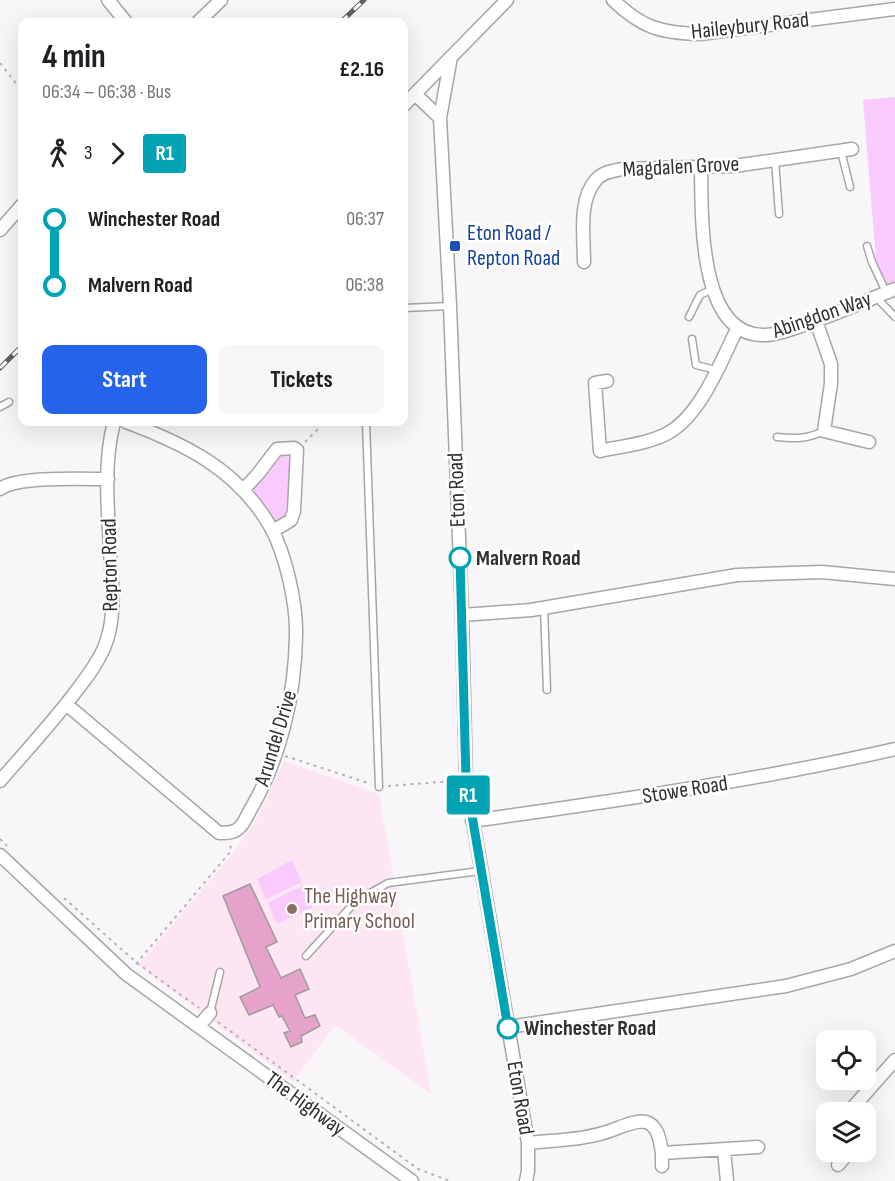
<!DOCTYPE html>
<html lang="en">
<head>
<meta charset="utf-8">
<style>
  :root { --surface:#fff; --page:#f6f6f6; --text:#202124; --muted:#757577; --accent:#2563eb }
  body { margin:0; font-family:"Sofia Sans Condensed",sans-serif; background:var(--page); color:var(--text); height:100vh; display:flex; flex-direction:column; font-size:22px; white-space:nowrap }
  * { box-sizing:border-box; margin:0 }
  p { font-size:20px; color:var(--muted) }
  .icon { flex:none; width:33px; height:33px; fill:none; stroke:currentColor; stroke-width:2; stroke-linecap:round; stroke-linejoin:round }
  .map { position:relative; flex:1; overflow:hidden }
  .panel { position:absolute; left:18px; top:18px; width:390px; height:408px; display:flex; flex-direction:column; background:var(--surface); border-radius:12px; box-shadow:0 6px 24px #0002 }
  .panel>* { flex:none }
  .badge { padding:0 12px; border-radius:4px; font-size:21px; line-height:39px }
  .buttons { position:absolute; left:816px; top:1030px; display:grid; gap:12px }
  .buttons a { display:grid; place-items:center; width:60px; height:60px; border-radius:12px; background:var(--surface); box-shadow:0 6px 24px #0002; font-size:30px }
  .map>.badge { position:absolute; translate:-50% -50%; box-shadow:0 0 0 3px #fff }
  .legs { display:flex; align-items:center; gap:9px; height:66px; padding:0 24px; font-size:20px }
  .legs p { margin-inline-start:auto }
  .head { display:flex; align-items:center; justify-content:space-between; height:102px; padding:0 24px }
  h1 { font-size:33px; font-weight:700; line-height:45px }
  .button { display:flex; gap:12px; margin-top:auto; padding:12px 24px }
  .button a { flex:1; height:69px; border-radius:12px; background:var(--accent); color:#fff; font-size:24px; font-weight:700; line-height:69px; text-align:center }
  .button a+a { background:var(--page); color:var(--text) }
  ul { padding:0 24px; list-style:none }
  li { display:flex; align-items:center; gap:21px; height:66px; font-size:22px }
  li i { display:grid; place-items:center; width:9px; height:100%; margin:0 8px; background:currentColor }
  li i::after { content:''; width:15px; height:15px; margin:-8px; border:4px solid; border-radius:50%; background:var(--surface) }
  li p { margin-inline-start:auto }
  li:first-child i { background:linear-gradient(#0000 50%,currentColor 0) }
  li:last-child i { background:linear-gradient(currentColor 50%,#0000 0) }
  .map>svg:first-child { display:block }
</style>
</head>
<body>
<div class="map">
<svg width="895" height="1181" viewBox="0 0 895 1181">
  <rect width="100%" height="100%" fill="#f9f6fa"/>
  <path fill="#fde6f2" d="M284,761L379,794L431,1094L335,1025L293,1082L138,965L233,853L255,822Z"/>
  <path fill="#f9cafe" d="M895,97V300L876,260L863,100Z
    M290,454L292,455L289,516L272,525L251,492L253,485L279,456Z
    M292,860L302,882L266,899L257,879Z
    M304,885L313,907L277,924L268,903Z"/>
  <path fill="#e6a2c8" stroke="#9f9b9d" stroke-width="1.5" d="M250,884L277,942L266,947L281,978L300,969L309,989L295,995L305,1018L315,1015L320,1026L301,1036L302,1042L291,1047L284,1033L290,1031L282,1016L279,1017L273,1005L249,1015L240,997L260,987L223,896Z"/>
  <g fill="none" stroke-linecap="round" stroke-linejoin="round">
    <g stroke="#a8a5a9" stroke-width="9">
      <path id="service" d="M841,151L850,187
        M775,160L779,214
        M867,246L872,262L886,292
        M876,297L895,317
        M404,308L450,306
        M689,317L700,295L713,289
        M692,339L696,365L716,370
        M0,407L9,402
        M366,422L379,787
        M777,437C795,439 807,439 824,431
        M544,608L547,690
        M306,956L356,901L388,883L480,871
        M210,1013L220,972"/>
    </g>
    <g stroke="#a8a5a9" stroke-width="15">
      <path id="minor" d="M108,0L126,22
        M613,0C642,28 661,33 700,34L895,9
        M198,22L221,0
        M451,57L440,118L450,306L462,615L466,780L528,1143V1171L526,1181
        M415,94L440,118
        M404,105L507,0
        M701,168C702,213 697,337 765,335C777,335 790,330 801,326C833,315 864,302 895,289
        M0,230L22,205
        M584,262C584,238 578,199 596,180C602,172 613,171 622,169L734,166L852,149
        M816,321L831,364V383L824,431L869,442
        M607,381L595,383L600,451C622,446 648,444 668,433C701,415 721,361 737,329
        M0,489C17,476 84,479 108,479
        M244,489L258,474L277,449L294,448L297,450L294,511L291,520L273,531
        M462,615L531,610L737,575L822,572L895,579
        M66,704L219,833C227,833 235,833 240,827C245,822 248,813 252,807C281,756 295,695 296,636C297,605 286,554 270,526C237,469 185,444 126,422
        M0,781C26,751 53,722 77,690C87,677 97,664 104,648C115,622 113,594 111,567C109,519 102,468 114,422
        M472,821C615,801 754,781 895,749
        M0,855L126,974L412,1181
        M199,1026L210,1013
        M508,1027L786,986L851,969L895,951
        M848,1113L895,1060
        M528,1143C556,1140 588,1140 615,1129C623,1126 637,1120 646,1122C659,1126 660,1142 662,1153L758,1147
        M724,1150L727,1181
        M662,1153V1166
        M838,1165L849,1152"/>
    </g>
    <path stroke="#b5b3b6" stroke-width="2" stroke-dasharray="3 4.5" stroke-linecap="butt" d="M0,63L22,91
      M305,442L320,427V422
      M285,756L371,784
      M388,786L454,781
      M0,839L7,846
      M64,898L137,963L199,1008
      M136,964L231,851L230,842
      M218,1022L418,1169L450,1181"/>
    <use href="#service" stroke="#fff" stroke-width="6"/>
    <use href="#minor" stroke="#fff" stroke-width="12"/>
    <g stroke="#605f61" stroke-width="5">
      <path id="rail" d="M341,22L364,0
        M0,368L22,346"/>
    </g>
    <use href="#rail" stroke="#fff" stroke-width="3" stroke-dasharray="9" stroke-linecap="butt"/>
  </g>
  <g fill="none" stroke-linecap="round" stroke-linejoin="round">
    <g stroke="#fff" stroke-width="14">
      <path id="line-1" d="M460,558L466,780L508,1028"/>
    </g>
    <use href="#line-1" stroke="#00a3b4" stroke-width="9"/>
  </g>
  <rect fill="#1a4fb4" stroke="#fff" stroke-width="2" x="449" y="240" width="12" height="12" rx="3"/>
  <g fill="#fff" stroke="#00a3b4" stroke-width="3">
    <circle cx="460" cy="558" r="10"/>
    <circle cx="508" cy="1028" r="10"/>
  </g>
  <circle fill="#8d6e63" stroke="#fff" stroke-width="2" cx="292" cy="909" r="6"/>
  <g text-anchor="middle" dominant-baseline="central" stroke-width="5" stroke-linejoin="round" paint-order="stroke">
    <g font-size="22" fill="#313031" stroke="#fff">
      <text transform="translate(750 26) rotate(-6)">Haileybury Road</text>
      <text transform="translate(681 167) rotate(-3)">Magdalen Grove</text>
      <text transform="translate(822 315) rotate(-19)">Abingdon Way</text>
      <text transform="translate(457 490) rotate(-92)">Eton Road</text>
      <text transform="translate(110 565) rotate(-91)">Repton Road</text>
      <text transform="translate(276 738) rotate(-73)">Arundel Drive</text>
      <text transform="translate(685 790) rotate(-9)">Stowe Road</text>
      <text transform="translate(520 1098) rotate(80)">Eton Road</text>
      <text transform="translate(305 1104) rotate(36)">The Highway</text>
    </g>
    <g font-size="22" fill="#164399" stroke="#fff" text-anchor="start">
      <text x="467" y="233">Eton Road /<tspan x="467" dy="25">Repton Road</tspan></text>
    </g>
    <g font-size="22" font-weight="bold" fill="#313031" stroke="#fff" text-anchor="start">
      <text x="476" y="558">Malvern Road</text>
      <text x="524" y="1028">Winchester Road</text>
    </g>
    <g font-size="22" fill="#785e54" stroke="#fff" text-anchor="start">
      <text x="304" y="896">The Highway<tspan x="304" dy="25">Primary School</tspan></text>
    </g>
  </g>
</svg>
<div class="buttons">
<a><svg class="icon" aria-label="locate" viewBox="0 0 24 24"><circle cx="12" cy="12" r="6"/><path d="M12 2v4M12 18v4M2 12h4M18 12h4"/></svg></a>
<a><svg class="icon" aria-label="layers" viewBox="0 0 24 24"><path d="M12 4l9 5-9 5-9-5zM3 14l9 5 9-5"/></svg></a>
</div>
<b class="badge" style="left:468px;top:795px;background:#00a3b4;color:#fff">R1</b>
<section class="panel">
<div class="head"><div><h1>4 min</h1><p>06:34 – 06:38 · Bus</p></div><b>£2.16</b></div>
<div class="legs"><svg class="icon" aria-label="walk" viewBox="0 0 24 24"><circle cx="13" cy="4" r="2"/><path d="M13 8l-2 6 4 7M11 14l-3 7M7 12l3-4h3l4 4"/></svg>3<svg class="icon" aria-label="forward" viewBox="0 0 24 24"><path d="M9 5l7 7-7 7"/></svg><b class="badge" style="background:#00a3b4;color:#fff">R1</b></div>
<ul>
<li><i style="color:#00a3b4"></i><b>Winchester Road</b><p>06:37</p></li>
<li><i style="color:#00a3b4"></i><b>Malvern Road</b><p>06:38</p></li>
</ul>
<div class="button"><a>Start</a><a>Tickets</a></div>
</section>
</div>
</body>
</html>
